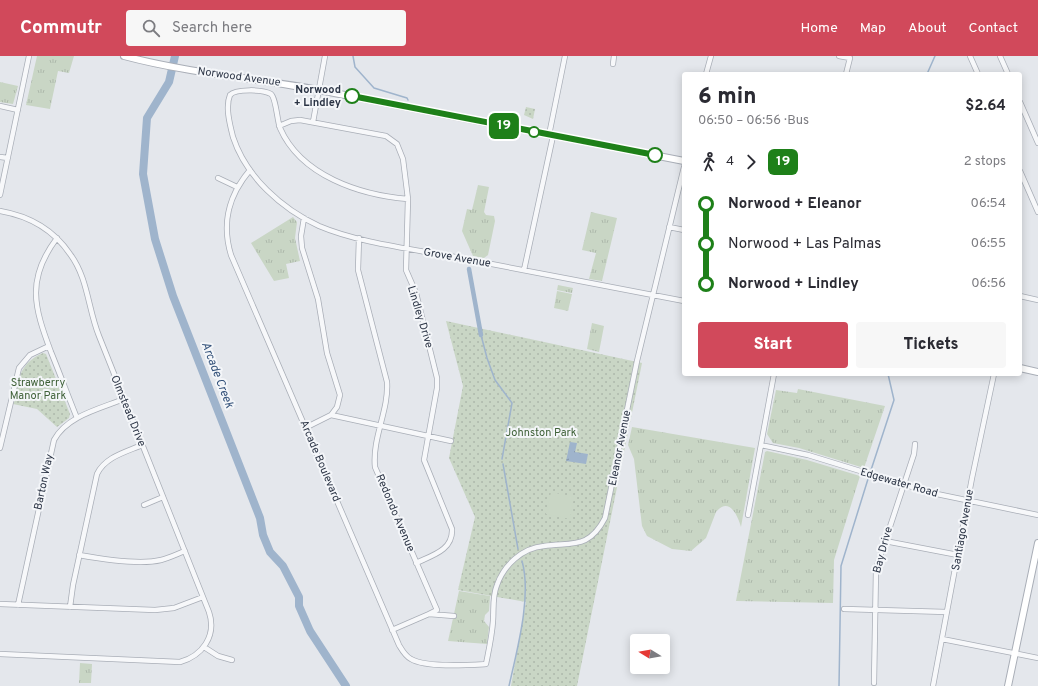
<!DOCTYPE html>
<html lang="en">
<head>
<meta charset="utf-8">
<style>
  :root { --surface:#fff; --page:#f7f7f7; --text:#2b2b33; --muted:#7c7c81; --accent:#d1495b }
  body { margin:0; font-family:Overpass,sans-serif; background:var(--page); color:var(--text); height:100vh; display:flex; flex-direction:column; font-size:15px; white-space:nowrap }
  * { box-sizing:border-box; margin:0 }
  p { font-size:13px; color:var(--muted) }
  .icon { flex:none; width:22px; height:22px; fill:none; stroke:currentColor; stroke-width:2; stroke-linecap:round; stroke-linejoin:round }
  .map { position:relative; flex:1; overflow:hidden }
  .sheet { position:absolute; left:682px; top:16px; width:340px; height:304px; display:flex; flex-direction:column; background:var(--surface); border-radius:4px; box-shadow:0 2px 10px #0003 }
  .sheet>* { flex:none }
  .badge { padding:0 8px; border-radius:6px; font-size:14px; line-height:26px }
  .needle { width:26px; rotate:281deg }
  .buttons { position:absolute; left:630px; top:578px; display:grid; gap:8px }
  .buttons a { display:grid; place-items:center; width:40px; height:40px; border-radius:4px; background:var(--surface); box-shadow:0 2px 10px #0003; font-size:20px }
  .map>.badge { position:absolute; translate:-50% -50%; box-shadow:0 0 0 2px #fff }
  .legs { display:flex; align-items:center; gap:6px; height:44px; padding:0 16px; font-size:13px }
  .legs p { margin-inline-start:auto }
  .headline { display:flex; align-items:center; justify-content:space-between; height:68px; padding:0 16px }
  h1 { font-size:22px; font-weight:800; line-height:30px }
  .primary-button { display:flex; gap:8px; margin-top:auto; padding:8px 16px }
  .primary-button a { flex:1; height:46px; border-radius:4px; background:var(--accent); color:#fff; font-size:16px; font-weight:800; line-height:46px; text-align:center }
  .primary-button a+a { background:var(--page); color:var(--text) }
  ul { padding:0 16px; list-style:none }
  li { display:flex; align-items:center; gap:14px; height:40px; font-size:15px }
  li i { display:grid; place-items:center; width:6px; height:100%; margin:0 5px; background:currentColor }
  li i::after { content:''; width:10px; height:10px; margin:-5px; border:3px solid; border-radius:50%; background:var(--surface) }
  li p { margin-inline-start:auto }
  li:first-child i { background:linear-gradient(#0000 50%,currentColor 0) }
  li:last-child i { background:linear-gradient(currentColor 50%,#0000 0) }
  header { display:flex; align-items:center; gap:24px; box-sizing:border-box; height:56px; padding:0 20px; background:var(--accent); color:#fff }
  header strong { font-size:19px }
  nav { display:flex; gap:22px; margin-inline-start:auto; font-size:14px }
  .search { width:280px; height:36px; background:var(--page); display:flex; align-items:center; gap:10px; box-sizing:border-box; padding:0 14px; border-radius:4px; color:var(--muted); font-size:15px }
  .map>svg:first-child { display:block }
</style>
</head>
<body>
<header>
<strong>Commutr</strong>
<div class="search"><svg class="icon" aria-label="search" viewBox="0 0 24 24"><circle cx="10" cy="10" r="6"/><path d="M15 15l6 6"/></svg>Search here</div>
<nav><a>Home</a><a>Map</a><a>About</a><a>Contact</a></nav>
</header>
<div class="map">
<svg width="1038" height="630" viewBox="0 0 1038 630">
  <defs>
    <pattern id="grass-tufts" width="24" height="20" patternUnits="userSpaceOnUse"><rect width="24" height="20" fill="#c9d6c5"/><path d="M3 7l-1-3M5 7V3M7 7l1-3M15 17l-1-3M17 17v-4M19 17l1-3" fill="none" stroke="#adb8ab"/></pattern>
    <pattern id="park-dots" width="8" height="8" patternUnits="userSpaceOnUse"><rect width="8" height="8" fill="#c9d6c5"/><path d="M2 2h.1M6 6h.1" fill="none" stroke="#adb8ab" stroke-width="1.8" stroke-linecap="round"/></pattern>
    <pattern id="water-ripples" width="26" height="14" patternUnits="userSpaceOnUse"><rect width="26" height="14" fill="#9fb4cc"/><path d="M2 4q2-2 4 0t4 0M15 11q2-2 4 0t4 0" fill="none" stroke="#8293a7"/></pattern>
  </defs>
  <rect width="100%" height="100%" fill="#e4e7ec"/>
  <path fill="url(#grass-tufts)" d="M37,0H74L69,17L58,15L50,53L26,49Z
    M0,26L18,30L13,48L0,46Z
    M478,129L489,131L484,156L486,159L494,160L495,165L488,199L484,202L473,200L462,175L467,153L472,154Z
    M591,156L617,162L602,225L589,223L596,197L582,194Z
    M293,161L297,166L295,182L300,205L286,208L289,222L274,225L251,187Z
    M558,229L573,232L572,237L557,234Z
    M557,235L572,238L568,255L554,252Z
    M592,267L604,270L599,296L587,293Z
    M798,333L885,350L864,412L799,392L773,387L767,378L776,334L797,337Z
    M632,371L755,392L741,471C738,460 729,440 716,456L706,482L691,495L672,493L647,480L642,470L634,403L628,389Z
    M767,395L807,404L860,420L834,504L833,547L736,545L765,396Z
    M459,535L490,540L489,555L485,559L484,565L489,571L487,588L448,585Z
    M80,607L92,608L91,627H79Z"/>
  <path fill="url(#park-dots)" d="M526,51L535,53L533,63L524,59Z
    M446,265L642,307L577,630H511L526,546L458,534L475,461L449,402L463,330Z
    M43,297L46,298L70,358L69,362L57,371L37,353L13,348C19,324 18,308 43,297Z"/>
  <path fill="#c9d6c5" d="M24,332L34,338L31,345L20,340V336Z
    M551,436L574,441L570,463L546,458Z"/>
  <path fill="url(#water-ripples)" d="M570,386L577,387L575,396L588,398L586,408L566,405Z"/>
  <g fill="none" stroke-linecap="round" stroke-linejoin="round">
    <path stroke="#9fb4cc" stroke-width="1.5" d="M353,0L355,11L374,32L407,42L408,44
      M927,18L935,0
      M481,279L487,302L495,324L512,347L502,403
      M503,408L518,493
      M871,414L894,344L888,318
      M509,630C517,594 532,540 522,505
      M839,630L841,510L868,423"/>
    <path stroke="#9fb4cc" stroke-width="4.5" d="M469,213L481,279"/>
    <path stroke="#9fb4cc" stroke-width="8" d="M175,0L169,26L147,62L143,118L155,183L173,240L260,462L263,479L270,496L283,510L299,541V550L310,575L346,630"/>
    <g stroke="#a9aeb7" stroke-width="6">
      <path id="minor" d="M839,0L850,2L846,18
        M970,0L978,18
        M1000,0L1008,18
        M613,8L614,0
        M706,18L711,0
        M1020,46L1038,87
        M0,50L18,54
        M313,66L325,0
        M279,70L291,65L300,64L386,80L397,88L403,103L408,143L406,214L416,237L437,322V332L424,404L452,473C453,494 433,499 416,507
        M549,79L565,0
        M0,101L8,102
        M250,114C229,139 221,166 231,199L399,589C402,594 405,600 411,603C426,612 469,609 486,608C489,593 492,580 493,565C494,553 492,541 497,529C504,509 522,492 544,490C573,486 589,493 605,462L637,305L684,111
        M1020,115L1038,156
        M218,122L237,131
        M0,139L29,0
        M408,143C360,139 301,120 280,72C277,64 276,42 271,38C263,33 235,33 230,39C225,51 230,69 233,81C246,121 282,153 319,170C359,187 412,193 455,201C531,215 608,231 684,245
        M0,155C29,160 53,173 70,198C88,222 88,253 99,280C135,372 172,464 209,556C217,580 202,600 180,606L0,598
        M304,162L301,180L302,192L318,243L327,297L340,339L337,351L331,359
        M669,171L684,174
        M57,182C26,223 34,251 51,296C60,318 68,340 77,362
        M359,182L358,214L387,326C389,354 372,382 375,411L437,554L429,558
        M524,214L553,80
        M1020,240L1038,244
        M305,372L331,359L451,385
        M761,389L808,399L932,437L1038,459
        M0,392L19,312L30,299L49,290
        M144,449L163,441
        M748,459L774,318
        M885,485L958,499
        M79,499C101,503 140,509 161,504C169,502 177,498 185,495
        M0,548L155,554L174,552L203,541
        M18,549L54,384C67,360 99,353 124,343
        M70,551L73,529L97,418C105,401 126,396 142,389
        M844,553L947,556
        M392,574L429,558L454,560
        M942,583L1038,602
        M204,591L218,600L232,604
        M874,627L876,513L914,398L915,388
        M933,630L972,422L994,318"/>
    </g>
    <g stroke="#a9aeb7" stroke-width="8">
      <path id="secondary" d="M124,0C188,17 254,22 319,34L684,105
        M1020,312L1038,316
        M1008,630L1038,487"/>
    </g>
    <use href="#minor" stroke="#f7f8fa" stroke-width="4.5"/>
    <use href="#secondary" stroke="#fff" stroke-width="6"/>
  </g>
  <g fill="none" stroke-linecap="round" stroke-linejoin="round">
    <g stroke="#fff" stroke-width="9">
      <path id="line-1" d="M352,40L655,99"/>
    </g>
    <use href="#line-1" stroke="#1e8019" stroke-width="6"/>
  </g>
  <g fill="#fff" stroke="#1e8019" stroke-width="2">
    <circle cx="352" cy="40" r="7"/>
    <circle cx="534" cy="76" r="5"/>
    <circle cx="655" cy="99" r="7"/>
  </g>
  <g text-anchor="middle" dominant-baseline="central" stroke-width="4" stroke-linejoin="round" paint-order="stroke">
    <g font-size="11" fill="#2b3445" stroke="#f4f6f9">
      <text transform="translate(239 21) rotate(8)">Norwood Avenue</text>
      <text transform="translate(457 202) rotate(10)">Grove Avenue</text>
      <text transform="translate(420 261) rotate(73)">Lindley Drive</text>
      <text transform="translate(128 355) rotate(68)">Olmstead Drive</text>
      <text transform="translate(620 392) rotate(-79)">Eleanor Avenue</text>
      <text transform="translate(320 405) rotate(67)">Arcade Boulevard</text>
      <text transform="translate(44 426) rotate(-78)">Barton Way</text>
      <text transform="translate(899 427) rotate(16)">Edgewater Road</text>
      <text transform="translate(395 457) rotate(67)">Redondo Avenue</text>
      <text transform="translate(963 474) rotate(-80)">Santiago Avenue</text>
      <text transform="translate(883 494) rotate(-75)">Bay Drive</text>
    </g>
    <g font-size="11" font-weight="bold" fill="#2b3445" stroke="#f4f6f9" text-anchor="end">
      <text x="341" y="34">Norwood<tspan x="341" dy="13">+ Lindley</tspan></text>
    </g>
    <g font-size="11" fill="#3f6138" stroke="#f4f6f9">
      <text x="38" y="327">Strawberry<tspan x="38" dy="13">Manor Park</tspan></text>
      <text x="541" y="377">Johnston Park</text>
    </g>
    <g font-size="12" font-style="italic" fill="#34527a" stroke="#f4f6f9">
      <text transform="translate(217 319) rotate(69)">Arcade Creek</text>
    </g>
  </g>
</svg>
<div class="buttons">
<a><svg class="needle" viewBox="-14 -14 28 28"><path d="M0-13l5 13h-10z" fill="#e53935"/><path d="M0 13l5-13h-10z" fill="#7c7c81"/></svg></a>
</div>
<b class="badge" style="left:504px;top:70px;background:#1e8019;color:#fff">19</b>
<section class="sheet">
<div class="headline"><div><h1>6 min</h1><p>06:50 – 06:56 · Bus</p></div><b>$2.64</b></div>
<div class="legs"><svg class="icon" aria-label="walk" viewBox="0 0 24 24"><circle cx="13" cy="4" r="2"/><path d="M13 8l-2 6 4 7M11 14l-3 7M7 12l3-4h3l4 4"/></svg>4<svg class="icon" aria-label="forward" viewBox="0 0 24 24"><path d="M9 5l7 7-7 7"/></svg><b class="badge" style="background:#1e8019;color:#fff">19</b><p>2 stops</p></div>
<ul>
<li><i style="color:#1e8019"></i><b>Norwood + Eleanor</b><p>06:54</p></li>
<li><i style="color:#1e8019"></i><span>Norwood + Las Palmas</span><p>06:55</p></li>
<li><i style="color:#1e8019"></i><b>Norwood + Lindley</b><p>06:56</p></li>
</ul>
<div class="primary-button"><a>Start</a><a>Tickets</a></div>
</section>
</div>
</body>
</html>
